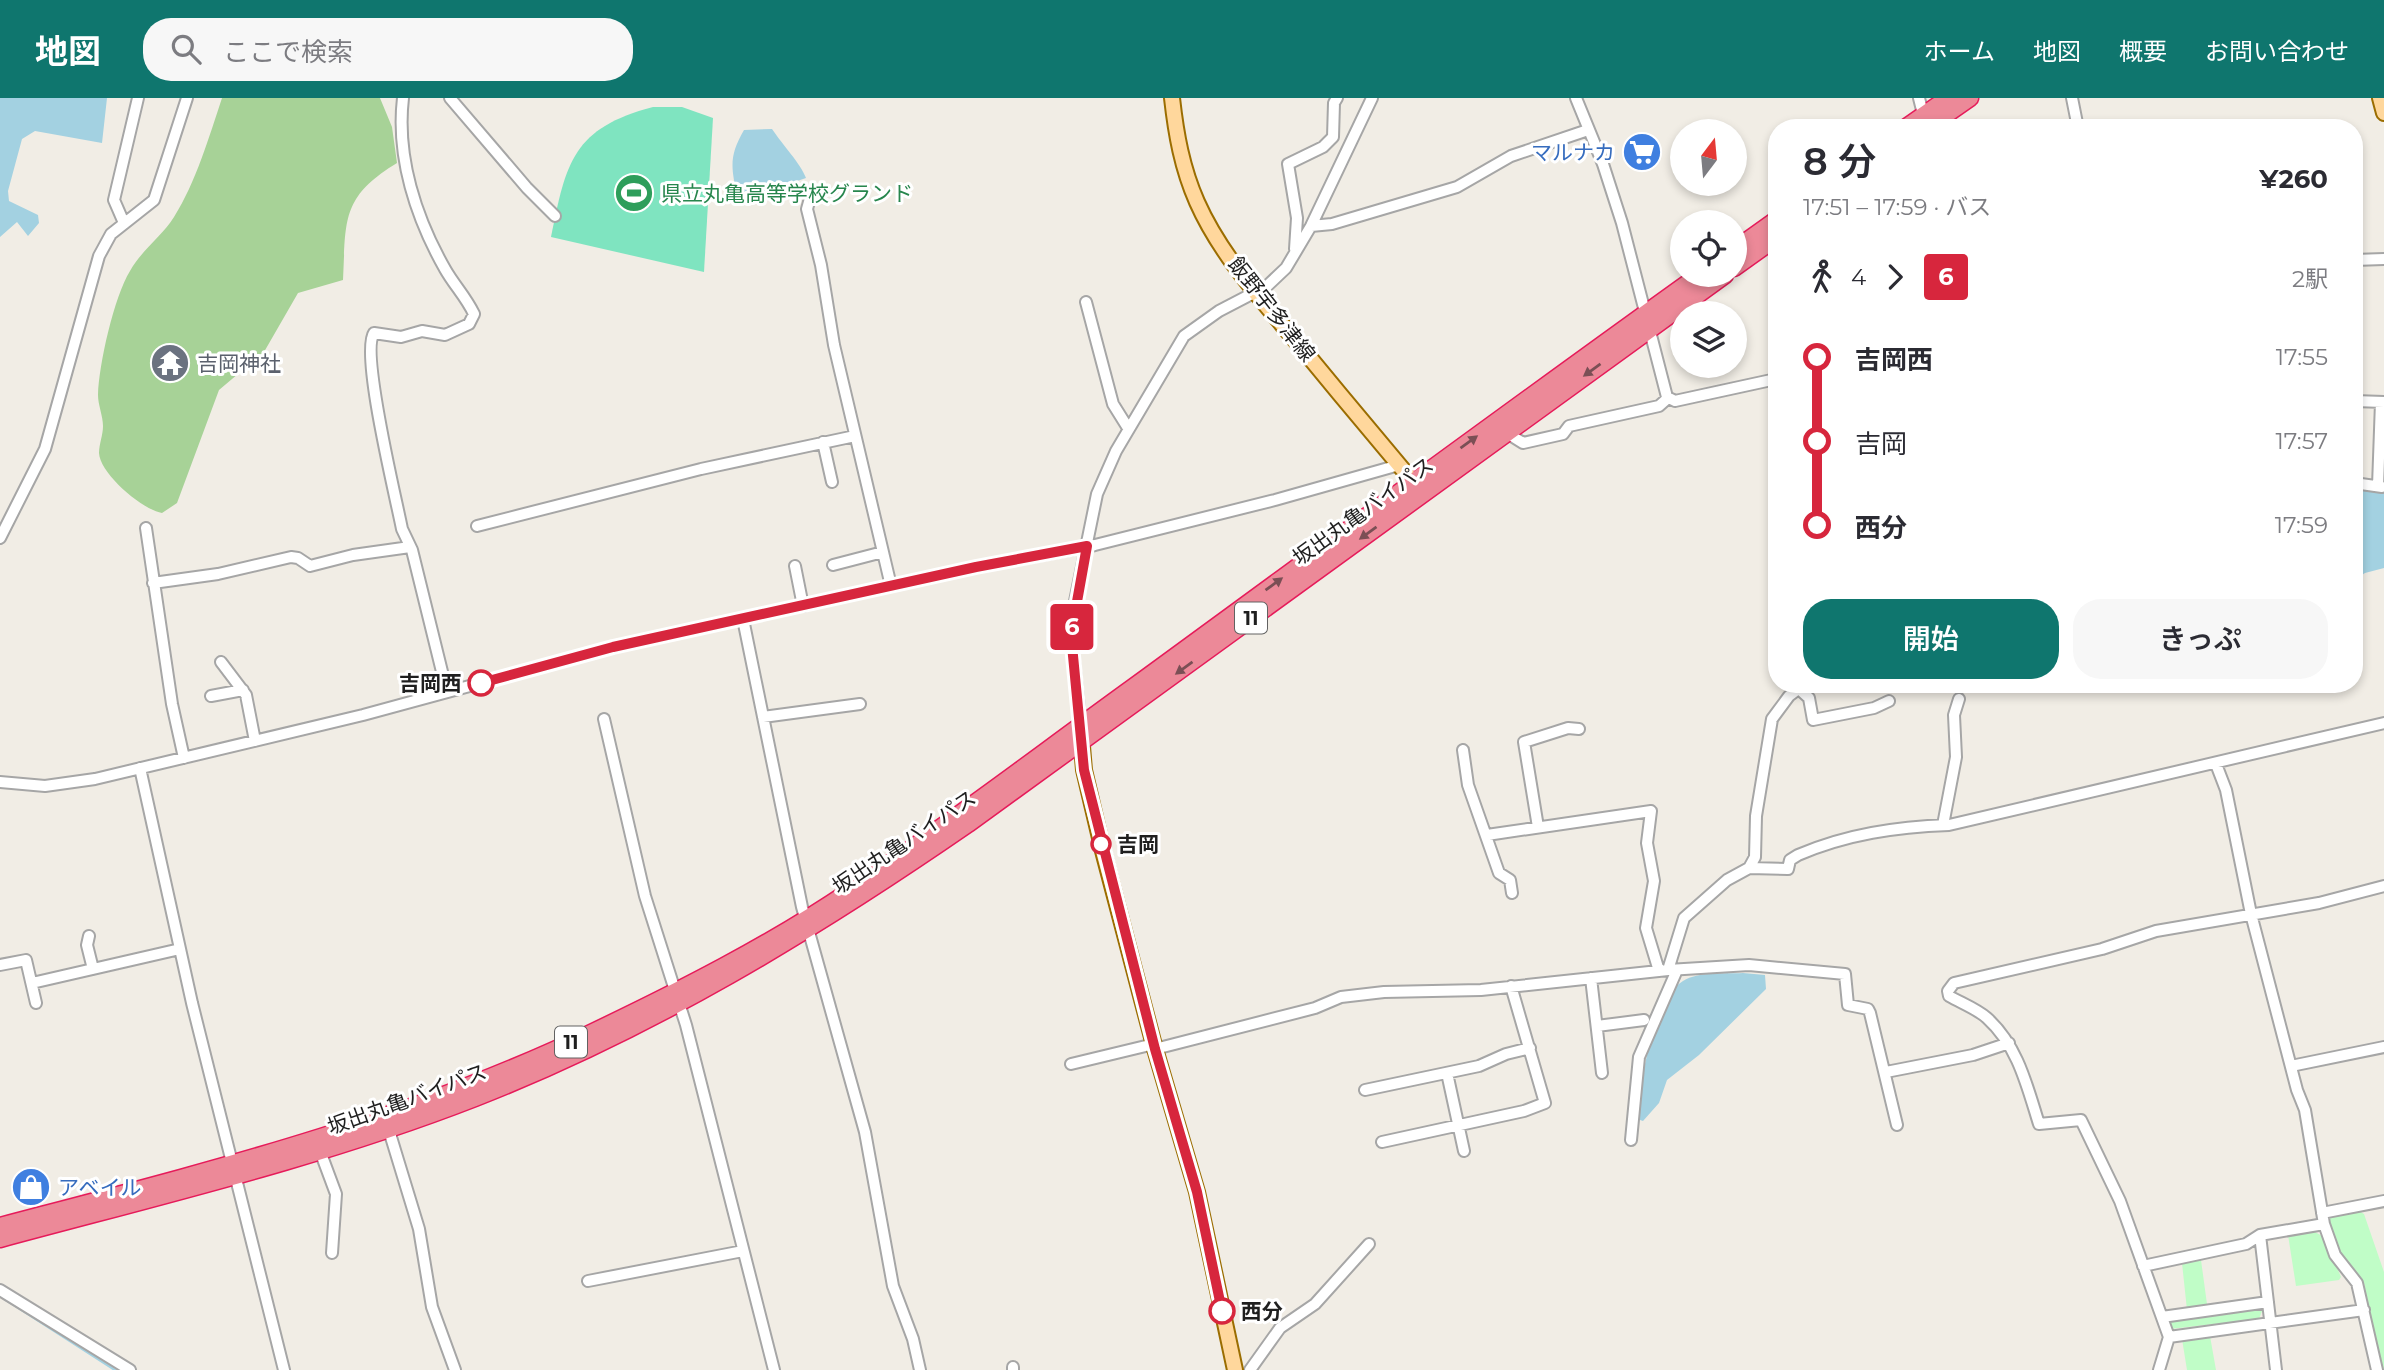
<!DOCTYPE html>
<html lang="ja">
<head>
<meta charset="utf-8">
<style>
  :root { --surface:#fff; --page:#f7f7f7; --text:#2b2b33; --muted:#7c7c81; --accent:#0f766e }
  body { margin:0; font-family:Montserrat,"Noto Sans JP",sans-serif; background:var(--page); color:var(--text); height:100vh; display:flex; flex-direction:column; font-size:26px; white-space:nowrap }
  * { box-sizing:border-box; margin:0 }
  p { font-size:23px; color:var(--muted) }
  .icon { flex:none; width:38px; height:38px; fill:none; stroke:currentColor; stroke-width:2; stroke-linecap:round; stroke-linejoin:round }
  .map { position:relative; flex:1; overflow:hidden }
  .side { position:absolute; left:1768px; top:21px; width:595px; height:574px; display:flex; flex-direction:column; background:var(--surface); border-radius:28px; box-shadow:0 4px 10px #0003 }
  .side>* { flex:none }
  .badge { padding:0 14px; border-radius:5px; font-size:24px; line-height:46px }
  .needle { width:46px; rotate:16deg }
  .fabs { position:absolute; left:1670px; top:21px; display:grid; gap:14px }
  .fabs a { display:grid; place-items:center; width:77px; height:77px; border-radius:50%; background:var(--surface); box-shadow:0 4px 10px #0003; font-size:35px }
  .map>.badge { position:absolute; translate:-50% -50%; box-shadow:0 0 0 4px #fff }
  .legs { display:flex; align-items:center; gap:10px; height:77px; padding:0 35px; font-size:23px }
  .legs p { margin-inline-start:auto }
  .summary { display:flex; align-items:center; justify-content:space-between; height:119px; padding:0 35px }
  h1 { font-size:38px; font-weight:600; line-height:52px }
  .primary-button { display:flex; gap:14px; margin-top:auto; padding:14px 35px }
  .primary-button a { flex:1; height:80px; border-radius:28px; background:var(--accent); color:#fff; font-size:28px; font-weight:600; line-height:80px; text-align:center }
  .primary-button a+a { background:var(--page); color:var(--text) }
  ul { padding:0 35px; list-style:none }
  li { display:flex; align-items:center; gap:24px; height:84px; font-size:26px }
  li i { display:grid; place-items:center; width:10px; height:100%; margin:0 9px; background:currentColor }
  li i::after { content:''; width:18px; height:18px; margin:-9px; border:5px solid; border-radius:50%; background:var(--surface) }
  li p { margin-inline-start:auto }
  li:first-child i { background:linear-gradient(#0000 50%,currentColor 0) }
  li:last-child i { background:linear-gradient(currentColor 50%,#0000 0) }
  header { display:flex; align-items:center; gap:42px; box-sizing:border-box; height:98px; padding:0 35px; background:var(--accent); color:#fff }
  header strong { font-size:33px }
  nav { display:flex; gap:38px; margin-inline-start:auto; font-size:24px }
  .search { width:490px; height:63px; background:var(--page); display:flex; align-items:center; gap:18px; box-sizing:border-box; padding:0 24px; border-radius:28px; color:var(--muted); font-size:26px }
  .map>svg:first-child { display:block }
</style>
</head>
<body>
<header>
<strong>地図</strong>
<div class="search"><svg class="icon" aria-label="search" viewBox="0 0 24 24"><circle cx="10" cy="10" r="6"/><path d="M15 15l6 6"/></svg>ここで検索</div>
<nav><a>ホーム</a><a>地図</a><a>概要</a><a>お問い合わせ</a></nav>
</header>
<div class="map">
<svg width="2384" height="1272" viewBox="0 0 2384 1272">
  <rect width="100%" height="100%" fill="#f1ede5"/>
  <path fill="#a7d297" d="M222,0H380L392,29L397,65C341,99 346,122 343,182L298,195L264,254L219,292L177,405L162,415C143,412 100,376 99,355C99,346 103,337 103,328C103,318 98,307 98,297C99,266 114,199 130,173C141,153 162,138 174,119C196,84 209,39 222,0Z"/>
  <path fill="#c0fdc7" d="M2359,1113L2364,1116L2384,1174V1272H2381L2364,1185L2344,1163L2328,1125L2331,1118Z
    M2315,1134L2324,1139L2341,1179L2339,1182L2296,1188L2288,1137Z
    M2198,1159L2201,1162L2207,1206L2205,1210L2187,1212L2182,1165Z
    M2257,1209L2262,1213L2259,1221L2170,1231L2169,1223Z
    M2210,1238L2216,1272H2187L2182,1241Z"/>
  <path fill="#7fe4c0" d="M653,9H682L713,20L704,174L551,139C566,64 573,30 653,9Z"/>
  <path fill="#a3d1e1" d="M0,0H107L102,45L35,33L22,41L8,93L9,103L38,117L39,125L28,138L17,124L0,139Z
    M772,31C782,46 801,66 806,80L762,95L737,97C731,69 729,58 744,32Z
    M2354,391L2384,394V470L2365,475L2354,482Z
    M1743,875L1765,877L1766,891L1699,957L1667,982L1659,1005L1643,1023L1637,1021C1638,990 1655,899 1683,883C1699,873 1724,876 1743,875Z"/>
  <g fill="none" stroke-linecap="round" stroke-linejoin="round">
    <path stroke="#a3d1e1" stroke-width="2.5" d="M0,1198L115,1272"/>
    <g stroke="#a6a6a6" stroke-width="14">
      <path id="minor" d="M403,0C396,59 416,120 445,171C454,187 466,199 474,216L469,226L445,237L422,233L401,239L374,235C360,254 396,400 402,431L412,452L447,594
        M450,0L527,90L555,118
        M1576,0L1603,66L1622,125L1667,299L1675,303L1776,281
        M1919,0L1924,20
        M2072,0L2078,30
        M812,93L807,111L821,167L834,247L891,488
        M124,125L114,102L138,0
        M1311,128L1332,126L1457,89L1511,58L1588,32
        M1295,151L1297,120L1288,66L1323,49L1333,39L1334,5L1337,0
        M2354,162L2384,161
        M1086,204L1113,306L1128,330
        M2354,303L2384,304
        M1507,335L1523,345L1563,336L1569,328L1659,308L1668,300
        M823,344L832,384
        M2354,385L2382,389
        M2378,388L2381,304
        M477,428L701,371L855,338
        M146,430L172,606L184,660
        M0,440L45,351L99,158L111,136L154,102L187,0
        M833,467L883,454
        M795,468L803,508
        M153,485L218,476L291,459L298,460L310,468L353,457L410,449
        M743,521L802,809L865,1034L893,1188L913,1241L920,1272
        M221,564L246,597L255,643
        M1799,591L1809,600L1813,622L1874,610L1889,603
        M211,598L243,592
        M763,619L860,606
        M604,621L645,798L686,927L774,1272
        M1081,628L1071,537L1073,513L1097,396L1116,353L1184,238L1219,213L1267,188L1286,170L1311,128L1372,0
        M1463,652L1468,687L1499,775L1510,782L1512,795
        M2216,666L2226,692L2251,816L2297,992L2305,1012L2324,1126L2335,1157L2357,1185L2377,1272
        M140,670L192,905L284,1272
        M0,684L45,688L95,681L363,617L613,549L976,469L1095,447L1275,402L1399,367
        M1943,727L1956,659L1954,617L1959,601
        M1538,729L1524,644L1568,630L1579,631
        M1487,737L1651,713L1647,745L1654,783L1646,830L1659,873
        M1749,770L1788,771L1790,762L1798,757C1847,736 1896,729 1949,727L2384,625
        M89,838L87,847L93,871
        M0,867L26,862L36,905
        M1668,872L1684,820L1727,782L1749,770L1755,759L1756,718L1772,621L1789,598L1805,586
        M1591,880L1602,975
        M32,885L180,851
        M1597,928L1644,922
        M1155,951L1315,910L1341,899L1384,894L1481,892L1668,872L1749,867L1845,876L1848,907L1868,911L1870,915L1897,1027
        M1071,966L1154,946
        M2291,968L2384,949
        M1886,974L1973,957L2009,945
        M1447,975L1464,1053
        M1365,992L1479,968L1506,956L1530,950
        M391,1026V1039L419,1131L432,1209L455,1272
        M1631,1042L1639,959L1677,872
        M1382,1044L1524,1013L1545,1005L1511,888
        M320,1053L336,1096L332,1155
        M2322,1115L2384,1103
        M2260,1137L2276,1272
        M2143,1168L2246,1146L2260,1137L2324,1126
        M588,1183L743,1153
        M0,1192L130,1272
        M2162,1219L2268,1204
        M2169,1239L2364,1212
        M1013,1269V1272
        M1250,1272L1280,1230L1315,1206L1369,1146
        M2159,1272L2169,1239L2120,1103L2081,1022L2039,1026C2027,988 2018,948 1987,920C1977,911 1961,905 1949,898L1948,893L1954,885L2102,851L2156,833L2319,805L2384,788"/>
    </g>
    <g stroke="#9b6d00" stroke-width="18">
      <path id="major" d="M1172,0C1176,36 1182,70 1197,104C1220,156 1260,200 1296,243C1337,293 1378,342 1420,392
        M2380,0L2384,15
        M1081,636L1084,672L1103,753L1155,951L1197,1094L1235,1272"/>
    </g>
    <g stroke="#e61b5a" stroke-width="19">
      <path id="highway" d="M1905,30L1948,0
        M1927,30L1970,0
        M1734,152L1776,122
        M1734,170L1776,140
        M0,1128C201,1075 403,1025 591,935C679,893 770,847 851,792C947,728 1038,658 1132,590C1321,452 1509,313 1699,177
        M0,1141C159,1098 321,1060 475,1000C651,931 813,833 968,726L1725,177"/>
    </g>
    <use href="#minor" stroke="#fff" stroke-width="10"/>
    <use href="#major" stroke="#ffd79c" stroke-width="14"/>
    <use href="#highway" stroke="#ec8998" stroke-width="16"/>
  </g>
  <defs><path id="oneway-solid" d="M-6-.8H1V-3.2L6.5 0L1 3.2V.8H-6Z" transform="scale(1.75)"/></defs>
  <g fill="#7b4f55">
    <use href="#oneway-solid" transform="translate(1592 272) rotate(144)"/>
    <use href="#oneway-solid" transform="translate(1469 344) rotate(-36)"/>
    <use href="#oneway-solid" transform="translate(1368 435) rotate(144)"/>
    <use href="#oneway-solid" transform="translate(1274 486) rotate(-36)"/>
    <use href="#oneway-solid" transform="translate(1184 570) rotate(144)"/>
  </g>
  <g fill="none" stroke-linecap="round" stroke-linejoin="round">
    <g stroke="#fff" stroke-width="16">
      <path id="line-1" d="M481,585L613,549L976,469L1087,448L1071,537L1084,672L1155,951L1197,1094L1222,1213"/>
    </g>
    <use href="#line-1" stroke="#d7263d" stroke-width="10"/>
  </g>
  <defs>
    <g id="supermarket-disc" transform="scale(2.0125)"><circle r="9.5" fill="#3f7fe0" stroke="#fff"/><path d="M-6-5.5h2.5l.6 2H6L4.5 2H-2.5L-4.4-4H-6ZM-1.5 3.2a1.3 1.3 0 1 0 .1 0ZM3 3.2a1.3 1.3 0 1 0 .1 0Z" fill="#fff"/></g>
    <g id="stadium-disc" transform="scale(2.0125)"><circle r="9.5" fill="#2e9e5b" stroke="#fff"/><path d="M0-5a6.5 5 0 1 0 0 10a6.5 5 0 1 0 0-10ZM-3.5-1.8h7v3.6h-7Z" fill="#fff"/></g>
    <g id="temple-disc" transform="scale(2.0125)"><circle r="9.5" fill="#6b7280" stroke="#fff"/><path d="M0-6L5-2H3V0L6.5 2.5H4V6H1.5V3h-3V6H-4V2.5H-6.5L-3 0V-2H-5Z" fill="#fff"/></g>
    <g id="shop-disc" transform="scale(2.0125)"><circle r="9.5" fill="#3f7fe0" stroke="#fff"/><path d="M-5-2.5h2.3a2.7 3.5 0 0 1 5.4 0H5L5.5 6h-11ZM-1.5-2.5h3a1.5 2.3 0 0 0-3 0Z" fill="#fff"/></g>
  </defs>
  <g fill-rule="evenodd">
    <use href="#supermarket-disc" x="1642" y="54"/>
    <use href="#stadium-disc" x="634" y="95"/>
    <use href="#temple-disc" x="170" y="265"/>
    <use href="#shop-disc" x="31" y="1089"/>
  </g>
  <g fill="#fff" stroke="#d7263d" stroke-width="3.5">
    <circle cx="481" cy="585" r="12"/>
    <circle cx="1101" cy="746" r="9"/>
    <circle cx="1222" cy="1213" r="12"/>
  </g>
  <g text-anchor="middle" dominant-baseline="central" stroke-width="6" stroke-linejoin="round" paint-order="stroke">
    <g fill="#fff" stroke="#626262" stroke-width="2">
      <rect x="1235" y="504.5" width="32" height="31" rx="5"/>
      <rect x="555" y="928.5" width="32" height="31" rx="5"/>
    </g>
    <g font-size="19" font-weight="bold" fill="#1f1f1f">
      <text x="1251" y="520">11</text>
      <text x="571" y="944">11</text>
    </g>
    <g font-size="21" fill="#366cbe" stroke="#fff" text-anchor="end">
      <text x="1615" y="54">マルナカ</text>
      <text x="58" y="1089" text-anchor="start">アベイル</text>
    </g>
    <g font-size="21" fill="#27864d" stroke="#fff" text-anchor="start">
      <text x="661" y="95">県立丸亀高等学校グランド</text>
    </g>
    <g font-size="21" fill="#1f1f1f" stroke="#fff">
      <text transform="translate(1272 211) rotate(52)">飯野宇多津線</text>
      <text transform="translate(1363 413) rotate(-36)">坂出丸亀バイパス</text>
      <text transform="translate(904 744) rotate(-34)">坂出丸亀バイパス</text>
      <text transform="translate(407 1001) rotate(-20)">坂出丸亀バイパス</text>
    </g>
    <g font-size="21" fill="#5b616d" stroke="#fff" text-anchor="start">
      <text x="197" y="265">吉岡神社</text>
    </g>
    <g font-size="21" font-weight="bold" fill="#1f1f1f" stroke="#fff" text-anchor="start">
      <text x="462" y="585" text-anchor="end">吉岡西</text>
      <text x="1117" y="746">吉岡</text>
      <text x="1241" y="1213">西分</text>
    </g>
  </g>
</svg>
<div class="fabs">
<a><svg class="needle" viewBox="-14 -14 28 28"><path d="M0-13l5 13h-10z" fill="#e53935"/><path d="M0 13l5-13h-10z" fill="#7c7c81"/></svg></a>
<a><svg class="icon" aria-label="locate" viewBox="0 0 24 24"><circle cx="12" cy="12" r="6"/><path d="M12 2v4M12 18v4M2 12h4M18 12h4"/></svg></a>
<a><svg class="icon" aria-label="layers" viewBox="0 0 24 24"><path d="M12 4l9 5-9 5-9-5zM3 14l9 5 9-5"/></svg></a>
</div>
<b class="badge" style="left:1072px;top:529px;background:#d7263d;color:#fff">6</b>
<section class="side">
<div class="summary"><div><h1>8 分</h1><p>17:51 – 17:59 · バス</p></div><b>¥260</b></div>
<div class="legs"><svg class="icon" aria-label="walk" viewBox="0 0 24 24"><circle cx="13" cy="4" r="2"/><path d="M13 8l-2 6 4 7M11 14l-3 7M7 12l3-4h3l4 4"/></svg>4<svg class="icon" aria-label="forward" viewBox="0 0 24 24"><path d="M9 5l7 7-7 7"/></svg><b class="badge" style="background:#d7263d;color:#fff">6</b><p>2駅</p></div>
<ul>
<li><i style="color:#d7263d"></i><b>吉岡西</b><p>17:55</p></li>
<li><i style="color:#d7263d"></i><span>吉岡</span><p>17:57</p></li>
<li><i style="color:#d7263d"></i><b>西分</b><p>17:59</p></li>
</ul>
<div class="primary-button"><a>開始</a><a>きっぷ</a></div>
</section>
</div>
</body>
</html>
